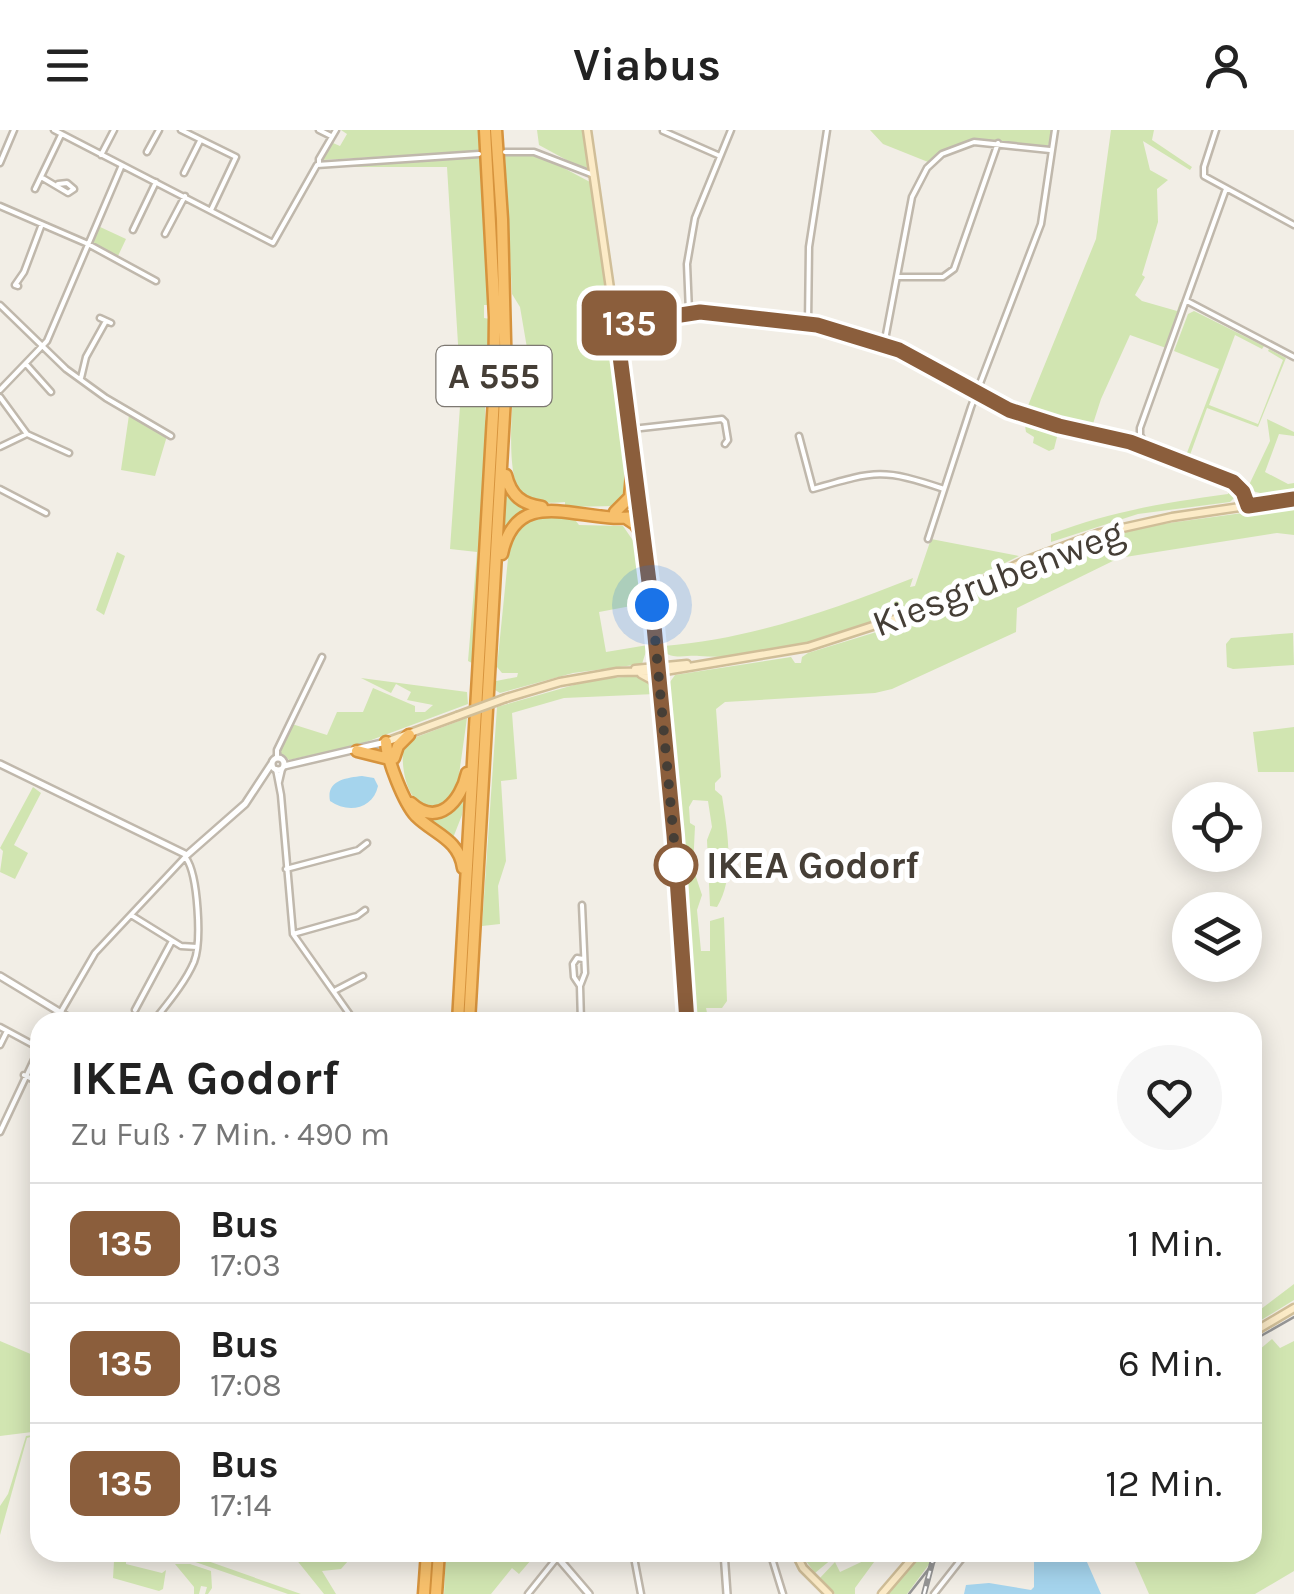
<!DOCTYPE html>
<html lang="de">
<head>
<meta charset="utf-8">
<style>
  :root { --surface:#fff; --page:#f6f6f6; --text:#222; --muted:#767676; --line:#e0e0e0 }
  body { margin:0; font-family:Karla,sans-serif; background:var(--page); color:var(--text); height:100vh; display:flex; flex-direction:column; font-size:38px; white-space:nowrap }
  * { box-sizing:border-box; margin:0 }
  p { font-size:32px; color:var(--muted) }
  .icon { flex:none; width:55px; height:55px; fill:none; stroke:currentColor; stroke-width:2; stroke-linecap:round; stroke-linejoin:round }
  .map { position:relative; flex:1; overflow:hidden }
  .side { position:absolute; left:30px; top:882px; width:1232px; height:550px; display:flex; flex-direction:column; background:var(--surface); border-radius:30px; box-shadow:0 5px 25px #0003 }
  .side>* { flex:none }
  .badge { padding:0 20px; border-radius:15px; font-size:35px; line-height:65px }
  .fabs { position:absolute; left:1172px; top:652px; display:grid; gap:20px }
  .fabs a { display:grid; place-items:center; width:90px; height:90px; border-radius:50%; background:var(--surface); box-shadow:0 5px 25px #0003; font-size:50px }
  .you { position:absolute; width:50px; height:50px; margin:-25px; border:8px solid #fff; border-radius:50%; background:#1a73e8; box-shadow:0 0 0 15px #1a73e833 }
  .map>.badge { position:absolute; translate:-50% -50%; box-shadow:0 0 0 5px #fff }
  .round { display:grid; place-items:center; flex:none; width:105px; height:105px; border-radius:52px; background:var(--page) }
  .head { display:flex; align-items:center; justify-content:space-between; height:170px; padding:0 40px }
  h1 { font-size:48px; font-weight:700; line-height:75px }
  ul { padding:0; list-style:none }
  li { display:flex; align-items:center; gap:30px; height:120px; padding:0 40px; border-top:2px solid var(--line) }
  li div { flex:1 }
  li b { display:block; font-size:38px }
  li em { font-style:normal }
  li .badge { min-width:110px; font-weight:700; text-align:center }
  header { display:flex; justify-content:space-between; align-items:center; height:130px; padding:0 40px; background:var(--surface); font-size:45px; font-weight:700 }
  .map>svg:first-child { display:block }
</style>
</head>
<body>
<header><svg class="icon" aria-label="menu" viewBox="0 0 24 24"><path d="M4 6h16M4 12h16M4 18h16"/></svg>Viabus<svg class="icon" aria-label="person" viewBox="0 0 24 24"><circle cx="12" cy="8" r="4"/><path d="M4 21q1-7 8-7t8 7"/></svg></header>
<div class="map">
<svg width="1294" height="1464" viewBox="0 0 1294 1464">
  <rect width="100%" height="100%" fill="#f2eee6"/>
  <path fill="#d1e5b1" d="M341,0H480L481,21L322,30L338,1L333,13L340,16L347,4Z
    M537,0H582L588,37L583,39L539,15Z
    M870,0H1053L1048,16C995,15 976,0 928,32L883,14Z
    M1111,0H1154L1152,10L1192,37L1190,40L1143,11L1150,40L1168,50L1157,59L1158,92L1142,145L1145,147L1135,165L1142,171L1177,181L1180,172H1184L1166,218L1130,205L1101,269L1091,300L1025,283L1096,109Z
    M518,24L543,27L590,52L630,321V360L616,376L565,377V372C554,373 537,374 526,368C502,355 514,264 515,238L520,228L527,223V218L520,177L512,164L505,25Z
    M482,26L489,175H484V188L490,189V233L485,238V290L488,292L472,533L468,531L477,422L450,419L461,262L447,37H327Z
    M98,96L126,109L118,126L91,113Z
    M1194,181L1264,216L1262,219L1235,205L1209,275L1258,294L1283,230L1268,221L1269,219L1286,228L1258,297L1207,278L1190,325L1213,335L1212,339L1185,328L1219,239L1174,221L1188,184Z
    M129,285L167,306L155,346L121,340Z
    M1024,289L1059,299L1054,319L1049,321L1033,313L1034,307L1026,302Z
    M1267,289L1294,302V306L1279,304L1265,342L1288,354L1294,353V362L1255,371L1253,368L1260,363L1252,361L1249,355L1270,311Z
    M506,350L509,358L540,380L530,382L501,421Z
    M1231,354L1236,359L1237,365L1230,372L1138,384L1051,412V404C1113,381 1163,373 1228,364Z
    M1294,376V405L1277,403L1119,428L1017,478L1016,502L892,559L875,563L725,572L716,579L721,647L715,653V660L722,666C727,699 736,746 717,777L710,776L707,710L712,697L708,671L693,670L689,677L690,693L695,696L693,738L702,765L697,780L701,821H710V791L724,787L727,871L722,878H706L709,892H695L669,565L670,552L675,545L791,527L795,533H801L802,527L808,523L912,491L1037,432L1102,407L1162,394Z
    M541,385L573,387L579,395L623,396L643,425L647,473L599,482L606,522L648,515L642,534L573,543L500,563L495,560L496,551L517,547L518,543H502L497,537L510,409L519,395Z
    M931,409L1019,426C928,471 803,534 699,526C686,525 673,530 663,521L664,516C751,509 832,480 913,448L910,457L915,456Z
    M117,422L125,426L104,485L96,480Z
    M1293,503L1294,535L1233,539L1227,537L1226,514L1231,508Z
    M640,546L646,548L655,564L564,568L512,583L517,649L501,651L506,731L498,756L500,794L482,796L497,577L595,549Z
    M361,548L467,562L468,574L358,615L289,630L280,623V618L292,594L327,605L337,582H363L373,558L415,576V582H425L433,575L407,570L411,562L396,554L391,563Z
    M467,588L456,666C415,698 400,651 403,617L414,608Z
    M1294,597V642H1258L1253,602Z
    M33,657L41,663L14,715L28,723L15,749L0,742L3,721L0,718Z
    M465,663L462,685L453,708L422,687C445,689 453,682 465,663Z
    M1294,1154V1170L1253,1195V1185Z
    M1272,1209L1280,1218L1294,1211V1441L1255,1464H1149L1131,1423L1252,1422L1253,1225Z
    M0,1211L40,1228V1301L0,1306Z
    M40,1304L27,1308L0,1405V1376L8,1364L26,1306Z
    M179,1423H185L301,1464H288L178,1426Z
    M291,1423H355L341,1439L322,1441L336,1464H324Z
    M446,1423V1422L537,1423L519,1444L512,1438L491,1464H444Z
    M800,1423H831L833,1428L815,1443Z
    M921,1423H933L930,1433L907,1464H887Z
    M874,1426L877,1428L855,1458V1464H835L819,1449L835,1432L840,1442Z
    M120,1427L126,1428V1434L162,1443L166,1440L163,1459L159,1461L113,1448L114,1431Z
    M175,1434H190L211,1441L212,1458L208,1464H205L207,1457L201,1456L199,1464H194V1457Z"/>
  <path fill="#a5d4ed" d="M362,646L374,648L378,656C373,679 348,684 330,671C326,650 346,648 362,646Z
    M1034,1422L1083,1423L1101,1464H964L966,1455L989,1453L1031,1460L1034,1457Z"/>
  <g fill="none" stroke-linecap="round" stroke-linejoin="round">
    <g stroke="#c0b8ac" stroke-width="9">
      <path id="minor" d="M54,0L273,113L317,35L479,24
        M181,0L236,27L211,80
        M319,0L331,6
        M1216,0L1204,37V46L1294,95
        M663,1L720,26
        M147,22L159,0
        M505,22H534L591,44
        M101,25L114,0
        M0,33L14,0
        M319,35V29L336,0
        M184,43L200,11
        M41,47L68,63L74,59L67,53L58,54
        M35,59L61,5
        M0,76L88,114L156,151
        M133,100L156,52
        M165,104L185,66
        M897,147H943L954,139L998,13
        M18,156L15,155L24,142L42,94
        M1187,171L1294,227
        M0,175L66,239L106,268L171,306
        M689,182L687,134L695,88L731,0
        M100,188L111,193
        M808,193L809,117L827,0
        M616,195L699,182L808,193L899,220L1009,281L1059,296L1130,311L1214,344L1238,355L1248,376
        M884,215L912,67L927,38L942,24L974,12L1050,20
        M26,234L51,262
        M81,248L86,227L106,191
        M0,260L47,211L122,35
        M0,267L27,304L69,323
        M632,299L722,289L725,292L728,310L725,314
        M799,306L813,359C875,341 882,338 944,359
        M0,317L27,304
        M1147,318L1140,305V298L1226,59
        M0,359L46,383
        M928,409L971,277L1041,94L1055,0
        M277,628V620L322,527
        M276,639L281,665L293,804L355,892
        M279,652L282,639
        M286,739L358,720L367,713
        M131,785L181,816L197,817
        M293,804L357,786L365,780
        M580,856L585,843L582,775
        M336,860L363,846
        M135,880L172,811
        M55,892L95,823L187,725
        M153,892C167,874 185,853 194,832C202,812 198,745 186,728
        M581,892L580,856L574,847L573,834L577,828L583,829
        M0,897L39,918
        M0,915L7,901
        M24,945L40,953
        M0,1002L40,917
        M633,1422L641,1464
        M770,1422L783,1464
        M528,1464L556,1429
        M934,1464L967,1422"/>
    </g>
    <g stroke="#c0b8ac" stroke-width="10">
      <path id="tertiary" d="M272 634a6 6 0 1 1 12 0a6 6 0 1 1-12 0Z
        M0,634L187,725L245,674L272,633
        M284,636L386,612
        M0,846L76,892
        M553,1422L589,1464
        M724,1422L727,1464"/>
    </g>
    <g stroke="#d0be98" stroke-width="11">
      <path id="secondary" d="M587,0L634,324
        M636,336L668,643L687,892
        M635,539L687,534
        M616,542L665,541L808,517L922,480L1025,431L1100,403L1172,387L1294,369
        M641,544L652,550L659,563
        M506,568L560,552L617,542
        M386,612L457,586
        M1252,1203L1294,1178
        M795,1422L803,1438L829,1464
        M882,1464L918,1422"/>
    </g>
    <g stroke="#d6933d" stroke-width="15">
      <path id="motorway" d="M506,345C511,366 522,374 542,377
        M615,382L630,367L634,322
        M626,388L635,394L644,407
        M502,424C518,347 591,400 642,385
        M386,612C387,630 404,673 416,686C434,704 459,709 463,738
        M357,621L389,629
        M394,628L398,616L409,605
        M411,673C438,698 461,671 467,643
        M458,892L494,268L495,187L485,0
        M469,892L506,250L502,89L496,0
        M424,1464L427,1422
        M436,1464L439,1422"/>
    </g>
    <use href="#minor" stroke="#fff" stroke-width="4"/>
    <use href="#tertiary" stroke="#fff" stroke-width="5"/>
    <use href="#secondary" stroke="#fcebc7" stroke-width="6"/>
    <use href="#motorway" stroke="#f7c06c" stroke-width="10"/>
    <path stroke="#959595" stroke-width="2.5" d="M1252,1211L1294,1187
      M909,1464L942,1422"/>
    <g stroke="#959595" stroke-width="6">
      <path id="rail" d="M924,1464L935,1422"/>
    </g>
    <use href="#rail" stroke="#fff" stroke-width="2.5" stroke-dasharray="8" stroke-linecap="butt"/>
    <g stroke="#d0be98" stroke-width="11" stroke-linecap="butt">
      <path id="secondary-bridge" d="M457,586L506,568"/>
    </g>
    <use href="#secondary-bridge" stroke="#fcebc7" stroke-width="6"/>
  </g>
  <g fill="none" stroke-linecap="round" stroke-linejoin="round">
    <g stroke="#fff" stroke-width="22">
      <path id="line" d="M687,892L674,705L652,475L616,195L700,182L817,195L899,220L1009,280L1059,296L1130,312L1233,352L1243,362L1248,376L1294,369"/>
    </g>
    <use href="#line" stroke="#8b5e3c" stroke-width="15"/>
    <path stroke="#453e36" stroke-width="10" stroke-dasharray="0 18" d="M652,475L677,742L676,735"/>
  </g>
  <circle fill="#fff" stroke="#8b5e3c" stroke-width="5" cx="676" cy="735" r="20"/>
  <g text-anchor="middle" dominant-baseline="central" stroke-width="10" stroke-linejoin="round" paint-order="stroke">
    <rect fill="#fff" stroke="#7d7872" stroke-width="2.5" x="436.5" y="216" width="115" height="60" rx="8"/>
    <g font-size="35" font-weight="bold" fill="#453e36">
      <text x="494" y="246">A 555</text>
    </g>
    <g font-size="38" fill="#453e36" stroke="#fff">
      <text transform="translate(998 448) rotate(-21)">Kiesgrubenweg</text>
    </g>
    <g font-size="38" font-weight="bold" fill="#453e36" stroke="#fff" text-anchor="start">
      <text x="706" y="735">IKEA Godorf</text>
    </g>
  </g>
</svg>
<div class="fabs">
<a><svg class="icon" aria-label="locate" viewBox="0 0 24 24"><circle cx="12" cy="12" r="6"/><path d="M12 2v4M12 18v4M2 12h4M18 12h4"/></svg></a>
<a><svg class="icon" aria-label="layers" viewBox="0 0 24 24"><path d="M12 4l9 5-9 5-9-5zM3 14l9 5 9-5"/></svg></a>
</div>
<div class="you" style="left:652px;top:475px"></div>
<b class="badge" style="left:629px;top:193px;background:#8b5e3c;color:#fff">135</b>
<section class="side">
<div class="head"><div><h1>IKEA Godorf</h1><p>Zu Fuß · 7 Min. · 490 m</p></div><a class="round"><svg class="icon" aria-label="heart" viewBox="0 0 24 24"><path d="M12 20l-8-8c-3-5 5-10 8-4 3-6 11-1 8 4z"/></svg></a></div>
<ul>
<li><span class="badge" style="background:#8b5e3c;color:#fff">135</span><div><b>Bus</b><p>17:03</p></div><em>1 Min.</em></li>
<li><span class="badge" style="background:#8b5e3c;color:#fff">135</span><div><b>Bus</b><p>17:08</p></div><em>6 Min.</em></li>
<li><span class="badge" style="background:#8b5e3c;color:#fff">135</span><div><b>Bus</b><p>17:14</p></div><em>12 Min.</em></li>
</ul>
</section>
</div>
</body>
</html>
